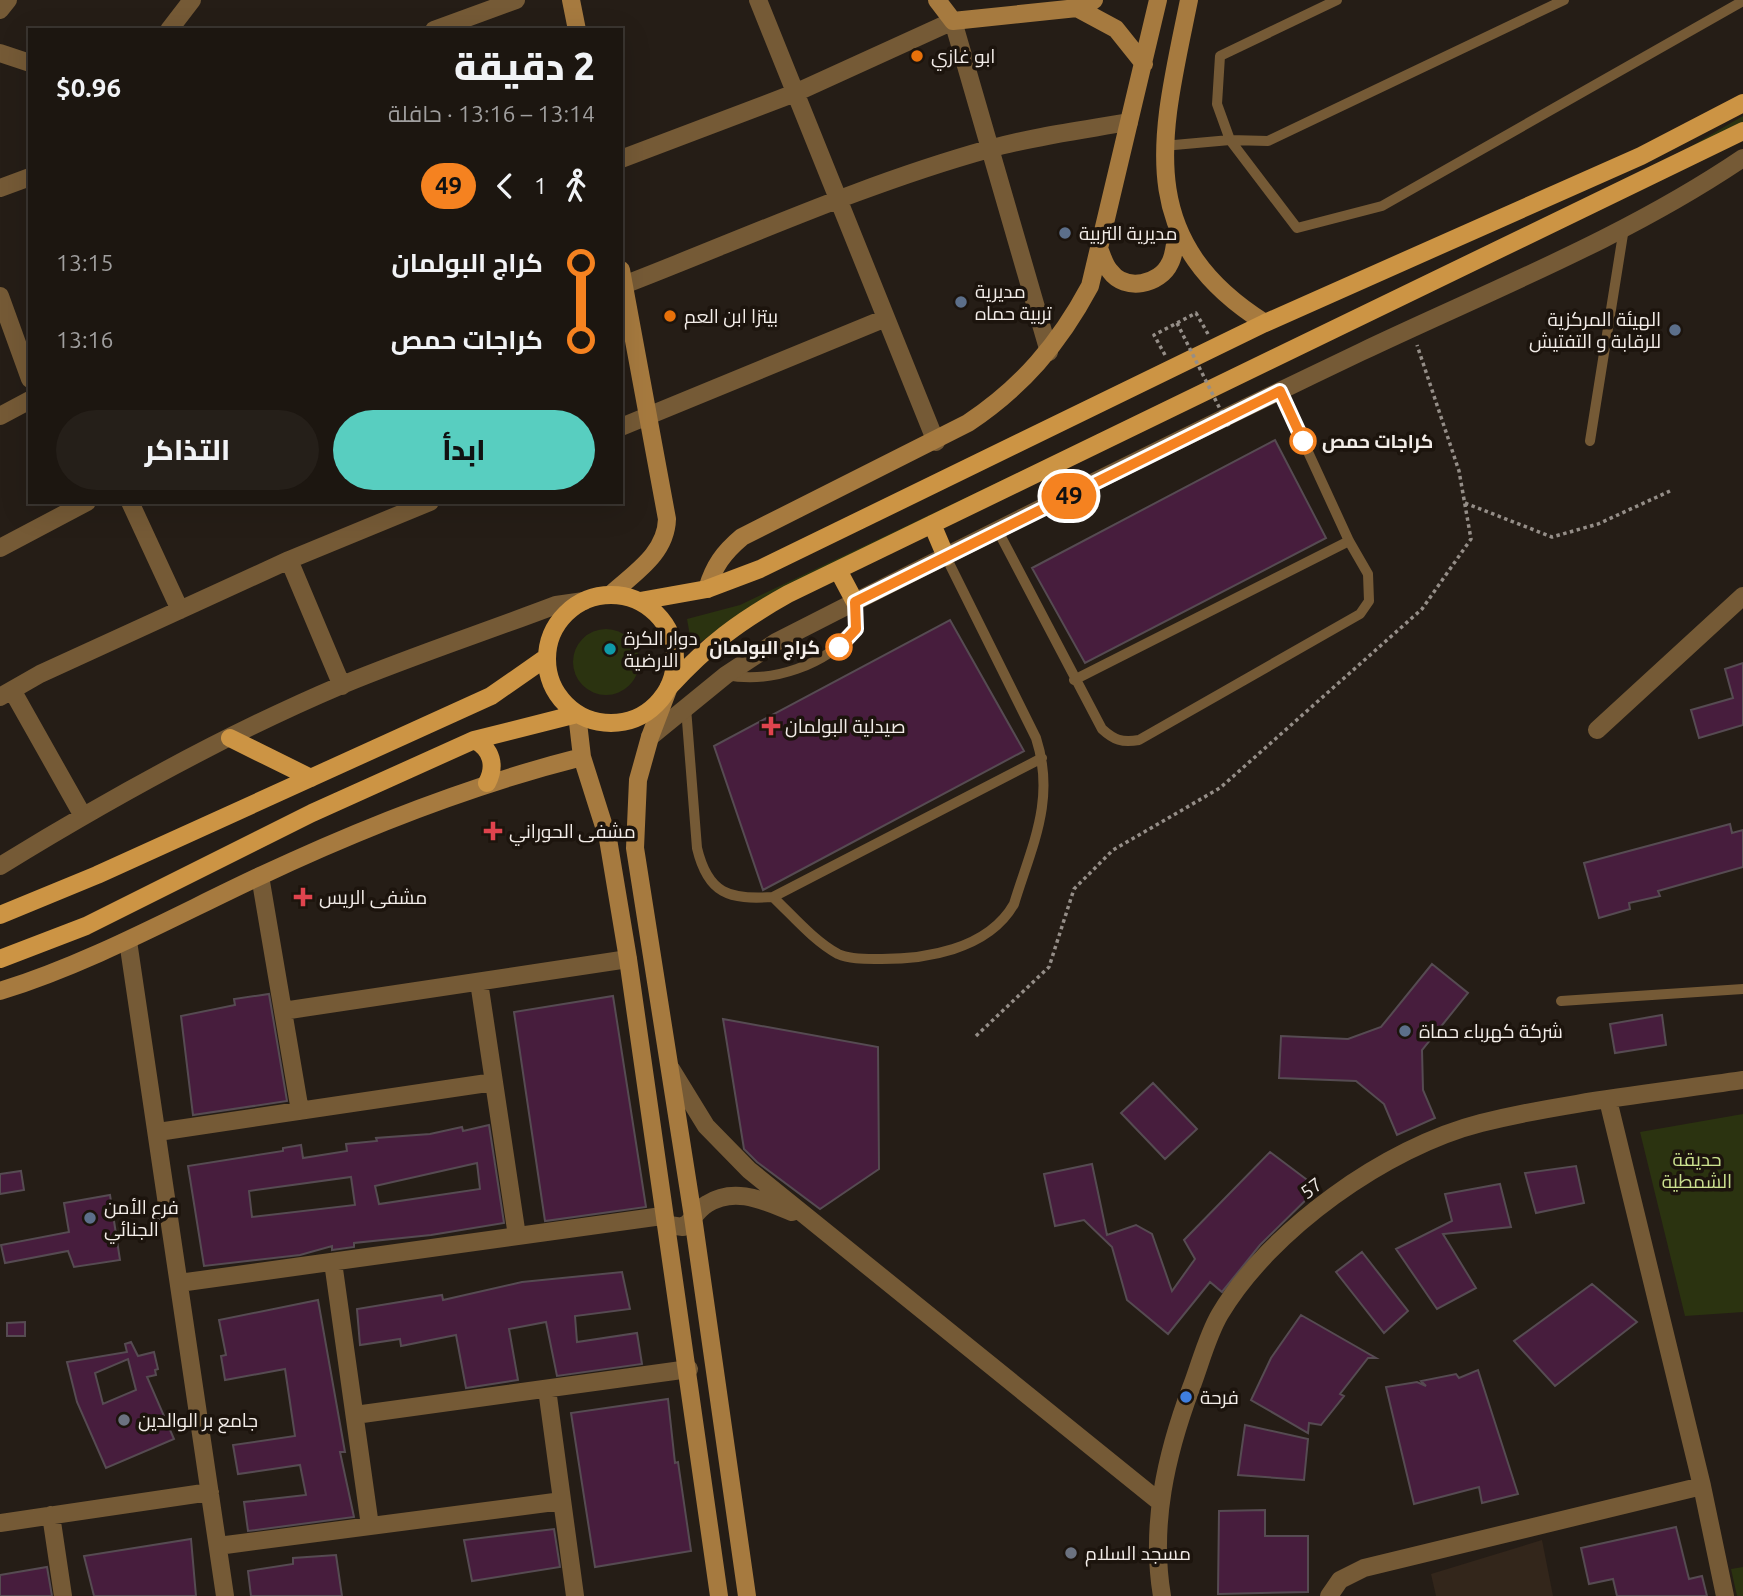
<!DOCTYPE html>
<html lang="ar">
<head>
<meta charset="utf-8">
<style>
  :root { --surface:#1c1610; --page:#251f19; --text:#f1f3f6; --muted:#a09f9f; --line:#3a3530; --accent:#58cec0 }
  body { margin:0; font-family:Ubuntu,Cairo,sans-serif; background:var(--page); color:var(--text); direction:rtl; height:100vh; display:flex; flex-direction:column; font-size:26px; white-space:nowrap }
  * { box-sizing:border-box; margin:0 }
  p { font-size:23px; color:var(--muted) }
  .icon { flex:none; width:38px; height:38px; fill:none; stroke:currentColor; stroke-width:2; stroke-linecap:round; stroke-linejoin:round }
  .map { position:relative; flex:1; overflow:hidden; direction:ltr }
  .details { position:absolute; left:28px; top:28px; width:595px; height:476px; display:flex; flex-direction:column; background:var(--surface); border-radius:0px; box-shadow:0 7px 28px #0002,0 0 0 2px var(--line); direction:rtl }
  .details>* { flex:none }
  .badge { padding:0 14px; border-radius:23px; font-size:24px; line-height:46px }
  .map>.badge { position:absolute; translate:-50% -50%; box-shadow:0 0 0 4px #fff }
  .legs { display:flex; align-items:center; gap:10px; height:77px; padding:0 28px; font-size:23px }
  .legs p { margin-inline-start:auto }
  .summary { display:flex; align-items:center; justify-content:space-between; height:119px; padding:0 28px }
  h1 { font-size:38px; font-weight:800; line-height:52px }
  .action { display:flex; gap:14px; margin-top:auto; padding:14px 28px }
  .action a { flex:1; height:80px; border-radius:42px; background:var(--accent); color:#111; font-size:28px; font-weight:800; line-height:80px; text-align:center }
  .action a+a { background:var(--page); color:var(--text) }
  ul { padding:0 28px; list-style:none }
  li { display:flex; align-items:center; gap:24px; height:77px; font-size:26px }
  li i { display:grid; place-items:center; width:10px; height:100%; margin:0 9px; background:currentColor }
  li i::after { content:''; width:18px; height:18px; margin:-9px; border:5px solid; border-radius:50%; background:var(--surface) }
  li p { margin-inline-start:auto }
  li:first-child i { background:linear-gradient(#0000 50%,currentColor 0) }
  li:last-child i { background:linear-gradient(currentColor 50%,#0000 0) }
  .map>svg:first-child { display:block }
</style>
</head>
<body>
<div class="map">
<svg width="1743" height="1596" viewBox="0 0 1743 1596">
  <rect width="100%" height="100%" fill="#251d16"/>
  <path fill="#33261b" d="M1542,1540L1553,1596H1436L1431,1574Z"/>
  <path fill="#2b3310" d="M1743,116V126L741,617L692,647L687,619L740,605L1276,350L1688,148Z
    M573 662a33 33 0 1 1 66 0a33 33 0 1 1-66 0Z
    M1743,1114V1312L1685,1316L1640,1132Z
    M1743,1567V1596H1737L1731,1569Z"/>
  <path fill="#471d3d" stroke="#564b52" stroke-width="2" fill-rule="evenodd" d="M1275,440L1326,538L1085,663L1032,568Z
    M950,620L1024,751L763,890L714,746Z
    M1743,663V725L1699,738L1691,710L1733,698L1725,669Z
    M1730,824L1732,833L1743,830V867L1658,891L1660,896L1629,903L1630,909L1599,918L1584,863Z
    M1432,964L1468,993L1422,1050L1423,1090L1435,1118L1397,1135L1384,1104L1356,1081L1279,1078L1281,1036L1348,1039L1381,1027Z
    M269,994L287,1101L193,1115L181,1016L235,1005L234,999Z
    M613,996L646,1207L545,1221L514,1012Z
    M1662,1015L1666,1045L1615,1053L1610,1024Z
    M723,1019L878,1047L879,1169L820,1209L757,1162L744,1149Z
    M1153,1083L1197,1129L1165,1159L1121,1113Z
    M489,1125L504,1223L431,1235L354,1243V1247L332,1250V1246L300,1255L204,1266L188,1166L283,1151V1148L301,1145L303,1158L347,1151L346,1144L377,1141L376,1138L430,1134L462,1127L463,1131ZM477,1163L480,1189L379,1204L375,1186ZM351,1177L355,1205L252,1217L249,1191Z
    M1270,1152L1318,1188L1260,1245L1222,1292L1210,1282L1168,1334L1127,1300L1112,1247L1084,1220L1055,1226L1044,1174L1092,1164L1107,1235L1136,1225L1152,1234L1172,1291L1195,1259L1184,1240Z
    M1576,1166L1584,1203L1536,1213L1525,1173Z
    M21,1171L24,1190L0,1194V1174Z
    M1500,1184L1511,1227L1443,1234L1476,1288L1437,1309L1396,1249L1452,1221L1445,1194Z
    M110,1195L120,1260L74,1267L68,1251L5,1263L1,1245L69,1232L64,1203Z
    M1362,1252L1408,1311L1384,1333L1336,1272Z
    M622,1272L630,1309L575,1316L577,1342L637,1333L642,1364L557,1376L546,1322L509,1329L518,1380L466,1388L456,1335L401,1346L400,1339L360,1345L357,1309L442,1295L443,1300L522,1282Z
    M1592,1284L1637,1322L1555,1386L1514,1341Z
    M318,1300L345,1452H340L354,1517L248,1531L244,1502L306,1495L300,1465L238,1474L233,1445L295,1436L285,1369L225,1380L221,1356L226,1355L219,1320Z
    M1301,1315L1376,1358H1368L1340,1394L1344,1396L1321,1425L1309,1423L1308,1433L1251,1400L1271,1358Z
    M25,1322V1336H7V1323Z
    M131,1342L138,1356L154,1352L158,1369L155,1370L156,1375L147,1377L174,1439L106,1468L77,1402L67,1362L127,1352L125,1344ZM128,1359L136,1390L103,1404L95,1373Z
    M1478,1370L1518,1494L1482,1503L1479,1487L1414,1504L1386,1387L1417,1382L1426,1386L1421,1381L1456,1374L1459,1378Z
    M668,1399L675,1463L678,1462L691,1551L595,1567L571,1413Z
    M1245,1425L1308,1439L1304,1480L1238,1475Z
    M1265,1510V1536H1308V1592L1218,1594L1219,1511Z
    M1676,1527L1689,1579L1702,1576L1707,1596H1617L1613,1579L1589,1584L1581,1548Z
    M554,1529L560,1567L472,1581L464,1540Z
    M191,1539L196,1596H94L84,1556Z
    M336,1555L342,1596H251L248,1571L293,1564V1558Z
    M47,1567L52,1596H0V1575Z"/>
  <g fill="none" stroke-linecap="round" stroke-linejoin="round">
    <path stroke="#958e88" stroke-width="3.5" stroke-dasharray="3.5 3.5" stroke-linecap="butt" d="M1165,355L1154,335L1196,313L1208,334
      M1465,503L1552,537L1598,524L1670,491
      M976,1036L1049,967L1074,889L1113,850L1220,788L1422,609L1471,539L1459,471L1417,345"/>
    <path stroke="#755a36" stroke-width="10" d="M1337,0L1220,56L1217,104L1230,140L1297,228L1382,206L1743,1
      M1163,146L1230,140L1268,141L1564,0
      M1590,441L1624,228
      M998,531L1102,729C1114,740 1122,743 1139,740L1360,614L1369,601L1368,574L1349,541L1280,391
      M726,675C772,684 826,665 856,629L855,602
      M1074,680L1349,541
      M686,708L697,848C708,894 729,900 773,897L1042,758
      M773,897C793,916 814,941 838,954C849,959 863,959 875,959C924,960 988,950 1014,904C1032,845 1056,800 1036,738L946,557
      M1561,1001L1743,989"/>
    <path stroke="#755a36" stroke-width="18" d="M758,0L936,442
      M0,10L8,0
      M169,30L192,0
      M434,30L516,0
      M0,53L30,63
      M621,159L795,93L953,21L1049,352
      M0,188L30,177
      M621,286C743,239 863,184 989,149C1035,136 1083,130 1129,122
      M0,296L30,379
      M0,416L30,400
      M621,427L886,318
      M130,502L180,610
      M0,548L87,502
      M289,560L342,686
      M12,690L83,816
      M0,697L40,674L289,560L430,502
      M1597,730L1743,596
      M650,737L726,675L776,642C970,543 1164,446 1361,352C1489,291 1625,238 1743,158
      M0,866C109,799 224,735 342,685C412,656 485,632 556,605L584,601
      M260,876L300,1111
      M128,941L225,1596
      M479,982L517,1236
      M283,1011L628,959
      M671,1069L706,1126L749,1170L1161,1503
      M1608,1100L1702,1486L1725,1596
      M158,1132L494,1082
      M333,1262L370,1526
      M179,1283L662,1216L669,1225L683,1227C692,1221 697,1210 707,1204C735,1186 764,1201 792,1212
      M547,1389L575,1596
      M355,1415L689,1369
      M51,1515L63,1596
      M0,1523L210,1492
      M218,1546L562,1501
      M1162,1596C1150,1525 1166,1455 1191,1388C1200,1365 1207,1336 1220,1314C1270,1230 1386,1147 1481,1123C1566,1102 1656,1093 1743,1080
      M1329,1596L1340,1580L1364,1568L1702,1486"/>
    <path stroke="#a67a3f" stroke-width="18" d="M571,0L577,30
      M937,0L953,21L1077,8L1094,0
      M1189,0C1162,133 1130,238 1265,323
      M1077,8L1116,29L1144,64
      M1100,251C1103,258 1105,266 1110,271C1125,292 1160,285 1170,263C1175,254 1175,241 1177,230
      M707,589C714,566 723,553 742,537L968,423C1022,387 1059,344 1090,286L1158,0
      M610,595C634,573 666,554 667,519L621,270
      M669,687L650,737L638,780L635,848L693,1217L747,1596
      M577,714L582,757L608,839L628,959L719,1596
      M0,991C90,963 173,917 258,877C362,828 471,785 582,757"/>
    <path stroke="#cc9444" stroke-width="18" d="M932,524L946,557
      M838,570L855,602
      M547 659a64 64 0 1 1 128 0a64 64 0 1 1-128 0Z
      M640,601L707,589L760,569L1265,323L1641,156L1743,103
      M669,687C709,644 738,622 788,594L1743,131
      M230,738L311,778
      M474,740C492,749 496,766 487,783
      M0,915L97,875L491,696L547,657
      M0,959L86,926L312,813L474,740L577,714"/>
    <path stroke="#958e88" stroke-width="3.5" stroke-dasharray="3.5 3.5" stroke-linecap="butt" d="M1177,323L1230,429"/>
  </g>
  <g fill="none" stroke-linecap="round" stroke-linejoin="round">
    <g stroke="#fff" stroke-width="16">
      <path id="line-1" d="M839,647L856,629L855,602L1280,391L1303,441"/>
    </g>
    <use href="#line-1" stroke="#f58220" stroke-width="10"/>
  </g>
  <g fill="#e8710a" stroke="#1c140d" stroke-width="2.5">
    <circle cx="917" cy="56" r="7"/>
    <circle cx="670" cy="316" r="7"/>
  </g>
  <g fill="#5c6f8a" stroke="#1c140d" stroke-width="2.5">
    <circle cx="1065" cy="233" r="7"/>
    <circle cx="961" cy="302" r="7"/>
    <circle cx="1675" cy="330" r="7"/>
    <circle cx="1405" cy="1031" r="7"/>
    <circle cx="90" cy="1218" r="7"/>
  </g>
  <g fill="#fff" stroke="#f58220" stroke-width="3.5">
    <circle cx="1303" cy="441" r="12"/>
    <circle cx="839" cy="647" r="12"/>
  </g>
  <circle fill="#0f9aa8" stroke="#1c140d" stroke-width="2.5" cx="610" cy="649" r="7"/>
  <g fill="#e0444e" stroke="#1c140d" stroke-width="2.5">
    <path d="M767.5 715.5h7v7h7v7h-7v7h-7v-7h-7v-7h7z"/>
    <path d="M489.5 820.5h7v7h7v7h-7v7h-7v-7h-7v-7h7z"/>
    <path d="M299.5 886.5h7v7h7v7h-7v7h-7v-7h-7v-7h7z"/>
  </g>
  <circle fill="#3f7fe0" stroke="#1c140d" stroke-width="2.5" cx="1186" cy="1397" r="7"/>
  <g fill="#6b7280" stroke="#1c140d" stroke-width="2.5">
    <circle cx="124" cy="1420" r="7"/>
    <circle cx="1071" cy="1553" r="7"/>
  </g>
  <g text-anchor="middle" dominant-baseline="central" stroke-width="7" stroke-linejoin="round" paint-order="stroke">
    <g font-size="19" fill="#f3ede9" stroke="#1c140d" text-anchor="start">
      <text x="931" y="56">ابو غازي</text>
      <text x="1079" y="233">مديرية التربية</text>
      <text x="975" y="291">مديرية<tspan x="975" dy="22">تربية حماه</tspan></text>
      <text x="684" y="316">بيتزا ابن العم</text>
      <text x="1661" y="319" text-anchor="end">الهيئة المركزية<tspan x="1661" dy="22">للرقابة و التفتيش</tspan></text>
      <text x="624" y="638">دوار الكرة<tspan x="624" dy="22">الارضية</tspan></text>
      <text x="785" y="726">صيدلية البولمان</text>
      <text x="509" y="831">مشفى الحوراني</text>
      <text x="319" y="897">مشفى الريس</text>
      <text x="1419" y="1031">شركة كهرباء حماة</text>
      <text x="104" y="1207">فرع الأمن<tspan x="104" dy="22">الجنائي</tspan></text>
      <text x="1200" y="1397">فرحة</text>
      <text x="138" y="1420">جامع بر الوالدين</text>
      <text x="1085" y="1553">مسجد السلام</text>
    </g>
    <g font-size="19" font-weight="bold" fill="#f3ede9" stroke="#1c140d" text-anchor="start">
      <text x="1322" y="441">كراجات حمص</text>
      <text x="820" y="647" text-anchor="end">كراج البولمان</text>
    </g>
    <g font-size="19" fill="#cbe18f" stroke="#1c140d">
      <text x="1697" y="1159">حديقة<tspan x="1697" dy="22">الشمطية</tspan></text>
    </g>
    <g font-size="19" fill="#f3ede9" stroke="#1c140d">
      <text transform="translate(1311 1188) rotate(-37)">57</text>
    </g>
  </g>
</svg>
<b class="badge" style="left:1069px;top:496px;background:#f58220;color:#111">49</b>
<section class="details">
<div class="summary"><div><h1>2 دقيقة</h1><p>13:14 – 13:16 · حافلة</p></div><b>$0.96</b></div>
<div class="legs"><svg class="icon" aria-label="walk" viewBox="0 0 24 24"><circle cx="13" cy="4" r="2"/><path d="M13 8l-2 6 4 7M11 14l-3 7M7 12l3-4h3l4 4"/></svg>1<svg class="icon" aria-label="back" viewBox="0 0 24 24"><path d="M15 5l-7 7 7 7"/></svg><b class="badge" style="background:#f58220;color:#111">49</b></div>
<ul>
<li><i style="color:#f58220"></i><b>كراج البولمان</b><p>13:15</p></li>
<li><i style="color:#f58220"></i><b>كراجات حمص</b><p>13:16</p></li>
</ul>
<div class="action"><a>ابدأ</a><a>التذاكر</a></div>
</section>
</div>
</body>
</html>
